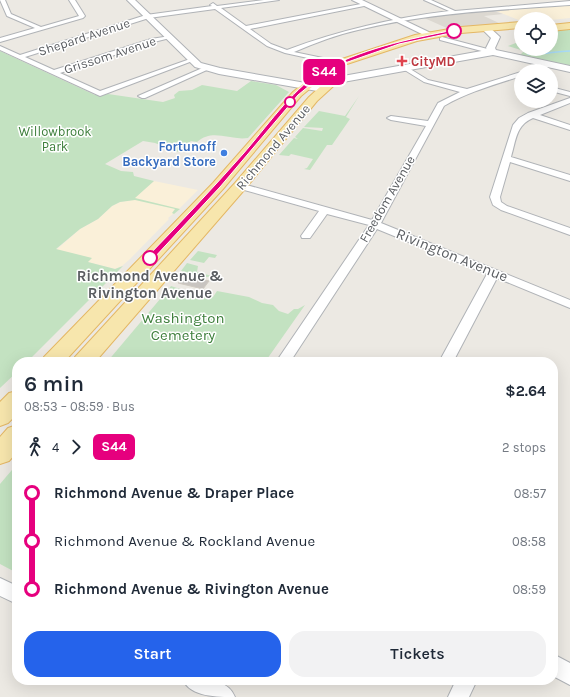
<!DOCTYPE html>
<html lang="en">
<head>
<meta charset="utf-8">
<style>
  :root { --surface:#fff; --page:#f2f2f3; --text:#1f2937; --muted:#747a83; --accent:#2563eb }
  body { margin:0; font-family:Karla,sans-serif; background:var(--page); color:var(--text); height:100vh; display:flex; flex-direction:column; font-size:15px; white-space:nowrap }
  * { box-sizing:border-box; margin:0 }
  p { font-size:13px; color:var(--muted) }
  .icon { flex:none; width:22px; height:22px; fill:none; stroke:currentColor; stroke-width:2; stroke-linecap:round; stroke-linejoin:round }
  .map { position:relative; flex:1; overflow:hidden }
  .details { position:absolute; left:12px; top:357px; width:546px; height:328px; display:flex; flex-direction:column; background:var(--surface); border-radius:16px; box-shadow:0 4px 16px #0002 }
  .details>* { flex:none }
  .badge { padding:0 8px; border-radius:6px; font-size:14px; line-height:26px }
  .fabs { position:absolute; left:514px; top:12px; display:grid; gap:8px }
  .fabs a { display:grid; place-items:center; width:44px; height:44px; border-radius:50%; background:var(--surface); box-shadow:0 4px 16px #0002; font-size:20px }
  .map>.badge { position:absolute; translate:-50% -50%; box-shadow:0 0 0 2px #fff }
  .legs { display:flex; align-items:center; gap:6px; height:44px; padding:0 12px; font-size:13px }
  .legs p { margin-inline-start:auto }
  .headline { display:flex; align-items:center; justify-content:space-between; height:68px; padding:0 12px }
  h1 { font-size:22px; font-weight:600; line-height:30px }
  .action { display:flex; gap:8px; margin-top:auto; padding:8px 12px }
  .action a { flex:1; height:46px; border-radius:16px; background:var(--accent); color:#fff; font-size:16px; font-weight:600; line-height:46px; text-align:center }
  .action a+a { background:var(--page); color:var(--text) }
  ul { padding:0 12px; list-style:none }
  li { display:flex; align-items:center; gap:14px; height:48px; font-size:15px }
  li i { display:grid; place-items:center; width:6px; height:100%; margin:0 5px; background:currentColor }
  li i::after { content:''; width:10px; height:10px; margin:-5px; border:3px solid; border-radius:50%; background:var(--surface) }
  li p { margin-inline-start:auto }
  li:first-child i { background:linear-gradient(#0000 50%,currentColor 0) }
  li:last-child i { background:linear-gradient(currentColor 50%,#0000 0) }
  .map>svg:first-child { display:block }
</style>
</head>
<body>
<div class="map">
<svg width="570" height="697" viewBox="0 0 570 697">
  <rect width="100%" height="100%" fill="#ece9e3"/>
  <path fill="#faf0d9" d="M570,5V18L551,20L521,19V21L496,11Z
    M154,181L198,190L174,214H173L168,218L169,219L130,259L122,266L115,269L87,262L91,258L56,250L80,229L98,219L112,206L120,202L132,200Z"/>
  <path fill="#dcd8d1" d="M493,11L503,14L484,16L501,24L449,29L422,17Z"/>
  <path fill="#c3e2c1" d="M570,29V68L518,57L524,51L508,46L521,41V49H551V31Z
    M0,51L95,95L108,94L163,102L175,98L174,95L179,91L192,90L202,85L237,91L251,81L276,85L289,92L248,138C230,141 213,128 197,142L191,141L177,152L155,143L143,141L105,164L121,171L133,172L134,176L154,181L135,198L180,209L174,214L172,213L175,209L135,200L120,202L112,206L98,219L80,229L56,249L92,258L88,262L115,269L123,266L27,362H17V372L0,388Z
    M359,96L346,117L350,119L332,145H327L310,170L304,169L307,168L313,159L291,154L289,156L279,155L294,138L298,139L295,137L303,128L322,131L323,128L304,127L319,111L345,116Z
    M198,251L217,255L215,258L209,257L204,263L190,260Z
    M187,263L198,266L197,272L212,276L207,277L181,271Z
    M171,286L192,293L213,297L217,291L249,297L262,303L273,305L279,311L288,314L294,309H298L305,305L265,362H107Z
    M17,464V573L0,564V484Z"/>
  <g fill="none" stroke-linecap="round" stroke-linejoin="round">
    <path stroke="#a8daf7" stroke-width="1.5" d="M528,54C544,55 555,51 570,51"/>
  </g>
  <path fill="#c8c4c0" stroke="#d0cac1" d="M185,275L209,281L203,289L178,283Z"/>
  <g fill="none" stroke-linecap="round" stroke-linejoin="round">
    <g stroke="#b0b3b7" stroke-width="2">
      <path id="street" d="M0,0H5L11,14L41,27L79,16L69,0H75L85,16L83,18L0,42V38L35,28L7,16Z
        M264,0H279L221,8L246,26L366,3L369,5L250,29L271,44L287,50C340,30 393,18 449,11L424,0H431L455,11L570,1V5C499,10 427,13 358,30C336,35 315,43 294,52L342,62L343,63L340,65L285,53L267,46L215,9L149,18L25,57L54,70L151,39L170,36V38L154,42L60,73L100,91L190,59L195,60L100,96L0,50V46L20,55L146,15L212,6L210,5L213,3L217,6Z
        M442,37L495,51L496,52L493,54L440,40V38Z
        M549,63L552,65L551,66L538,71H528Z
        M207,66L209,67V69L145,98H142L138,96Z
        M403,67H407L428,80L467,89L521,72V76C494,85 468,92 444,106L381,223L570,300V308L497,278L453,362H439L487,274L377,229L290,362H276L369,225L327,214L310,238H302L301,236L319,211L237,188L235,186L240,183L243,184L372,220L426,126L391,120L387,118L391,116L428,121L438,103L460,92L424,82L403,69Z
        M551,87L570,92V96L551,91Z
        M570,98V103L540,115L570,125V130L533,118C516,125 516,140 511,157L570,175V181L510,162L500,197L501,202L507,206L570,228V235L501,210L493,205L490,197L513,125L519,118L528,113Z
        M0,578L17,586V604L0,596Z
        M553,654L570,663V685L553,676Z
        M183,680C201,680 227,677 235,697C217,697 191,697 183,680Z
        M456,680H477L469,697H448Z"/>
    </g>
    <g stroke="#afb2b6" stroke-width="2">
      <path id="secondary" d="M127,0H135L201,63L220,68L323,86L328,89L323,92L219,74L195,67Z
        M352,0H362L435,35L431,38L428,37Z
        M482,26H488L500,37L495,48L496,50L570,66V72L493,55L332,84L327,81L332,78L487,50L486,48L491,38L481,28Z"/>
    </g>
    <g stroke="#e4b764" stroke-width="2">
      <path id="primary" d="M521,22V28L461,33L417,41L344,65L324,77L301,96L223,189L64,362H41L44,357L213,183L293,92L316,73L336,61L415,35L461,27Z
        M570,23V29L551,31V25Z
        M336,75L341,78L340,80L317,101L245,189L95,362H72L75,357L235,183L309,97L332,76Z
        M17,391V414L8,423L0,426V402L9,393Z
        M17,425V452L9,461L0,464V437L8,428Z"/>
    </g>
    <use href="#street" fill="#fff" fill-rule="evenodd"/>
    <use href="#secondary" fill="#fff" fill-rule="evenodd"/>
    <use href="#primary" fill="#f7e6ad" fill-rule="evenodd"/>
  </g>
  <path fill="#e6007e" stroke="#fff" d="M454,30L455,32L399,44L342,64L321,76L298,95L220,187L153,259H148V256C180,223 212,189 243,154C265,129 291,91 319,73C359,49 409,39 454,30Z"/>
  <g fill="#fff" stroke="#e6007e" stroke-width="2">
    <circle cx="454" cy="31" r="7"/>
    <circle cx="290" cy="102" r="5"/>
    <circle cx="150" cy="258" r="7"/>
  </g>
  <path fill="#e0444e" stroke="#fff" stroke-width="1.5" d="M400 55h4v4h4v4h-4v4h-4v-4h-4v-4h4z"/>
  <circle fill="#3f7fe0" stroke="#fff" stroke-width="1.5" cx="224" cy="153" r="4"/>
  <g text-anchor="middle" dominant-baseline="central" stroke-width="3" stroke-linejoin="round" paint-order="stroke">
    <g font-size="13" fill="#5b5e62" stroke="#fff">
      <text transform="translate(84 37) rotate(-18)">Shepard Avenue</text>
      <text transform="translate(110 55) rotate(-18)">Grissom Avenue</text>
      <text transform="translate(273 147) rotate(-50)">Richmond Avenue</text>
      <text transform="translate(387 199) rotate(-60)">Freedom Avenue</text>
    </g>
    <g font-size="13" font-weight="bold" fill="#be3a42" stroke="#fff" text-anchor="start">
      <text x="411" y="61">CityMD</text>
    </g>
    <g font-size="13" fill="#3e7f3c" stroke="#fff">
      <text x="55" y="131">Willowbrook<tspan x="55" dy="15">Park</tspan></text>
    </g>
    <g font-size="13" font-weight="bold" fill="#366cbe" stroke="#fff" text-anchor="end">
      <text x="216" y="146">Fortunoff<tspan x="216" dy="15">Backyard Store</tspan></text>
    </g>
    <g font-size="15" fill="#5b5e62" stroke="#fff">
      <text transform="translate(452 255) rotate(22)">Rivington Avenue</text>
    </g>
    <g font-size="15" font-weight="bold" fill="#5b5e62" stroke="#fff">
      <text x="150" y="276">Richmond Avenue &amp;<tspan x="150" dy="17">Rivington Avenue</tspan></text>
    </g>
    <g font-size="15" fill="#3e7f3c" stroke="#fff">
      <text x="183" y="318">Washington<tspan x="183" dy="17">Cemetery</tspan></text>
    </g>
  </g>
</svg>
<div class="fabs">
<a><svg class="icon" aria-label="locate" viewBox="0 0 24 24"><circle cx="12" cy="12" r="6"/><path d="M12 2v4M12 18v4M2 12h4M18 12h4"/></svg></a>
<a><svg class="icon" aria-label="layers" viewBox="0 0 24 24"><path d="M12 4l9 5-9 5-9-5zM3 14l9 5 9-5"/></svg></a>
</div>
<b class="badge" style="left:324px;top:72px;background:#e6007e;color:#fff">S44</b>
<section class="details">
<div class="headline"><div><h1>6 min</h1><p>08:53 – 08:59 · Bus</p></div><b>$2.64</b></div>
<div class="legs"><svg class="icon" aria-label="walk" viewBox="0 0 24 24"><circle cx="13" cy="4" r="2"/><path d="M13 8l-2 6 4 7M11 14l-3 7M7 12l3-4h3l4 4"/></svg>4<svg class="icon" aria-label="forward" viewBox="0 0 24 24"><path d="M9 5l7 7-7 7"/></svg><b class="badge" style="background:#e6007e;color:#fff">S44</b><p>2 stops</p></div>
<ul>
<li><i style="color:#e6007e"></i><b>Richmond Avenue &amp; Draper Place</b><p>08:57</p></li>
<li><i style="color:#e6007e"></i><span>Richmond Avenue &amp; Rockland Avenue</span><p>08:58</p></li>
<li><i style="color:#e6007e"></i><b>Richmond Avenue &amp; Rivington Avenue</b><p>08:59</p></li>
</ul>
<div class="action"><a>Start</a><a>Tickets</a></div>
</section>
</div>
</body>
</html>
